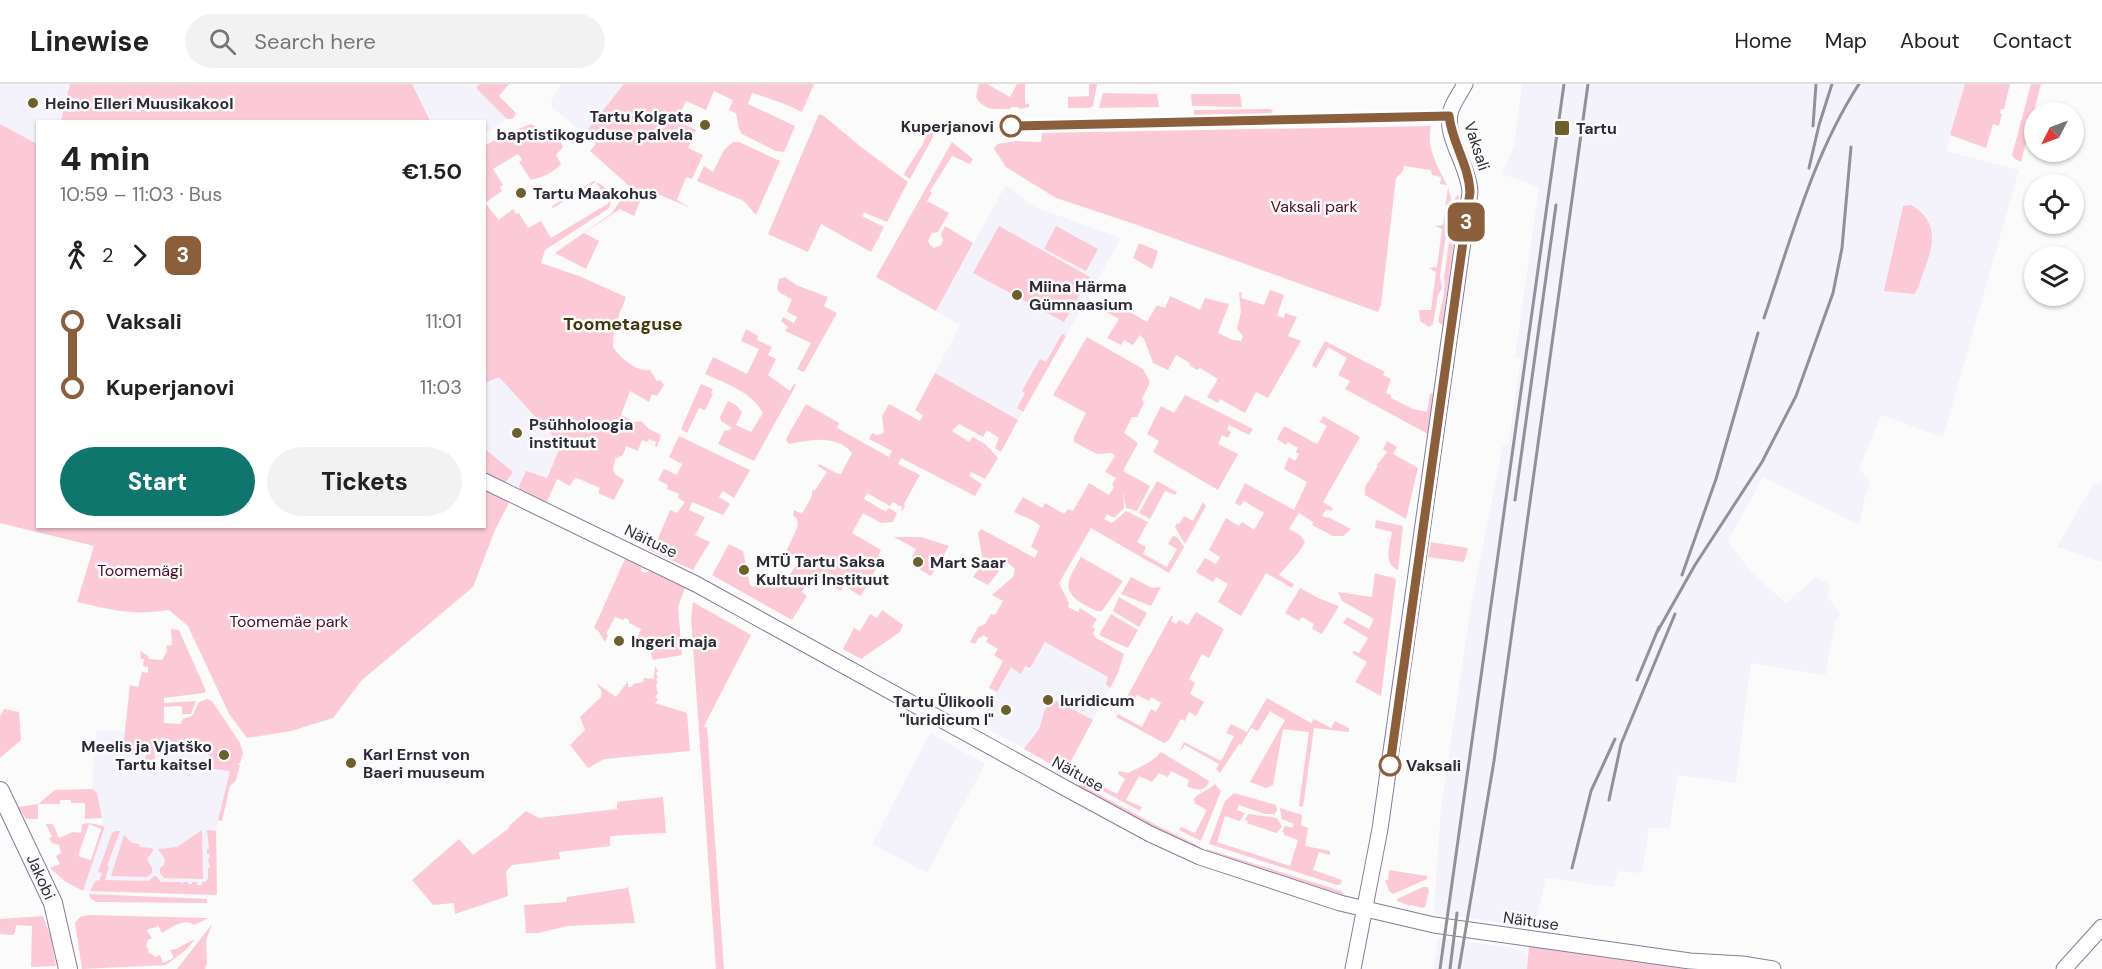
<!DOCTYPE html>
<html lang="en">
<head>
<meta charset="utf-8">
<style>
  :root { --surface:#fff; --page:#f2f2f2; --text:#222; --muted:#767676; --line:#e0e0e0; --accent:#0f766e }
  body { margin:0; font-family:"DM Sans",sans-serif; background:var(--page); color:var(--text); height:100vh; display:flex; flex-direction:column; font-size:22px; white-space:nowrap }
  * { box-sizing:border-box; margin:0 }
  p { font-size:20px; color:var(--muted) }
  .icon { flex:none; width:33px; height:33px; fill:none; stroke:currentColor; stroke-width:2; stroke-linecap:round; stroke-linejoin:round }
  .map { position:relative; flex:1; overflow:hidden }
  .details { position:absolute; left:36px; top:36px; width:450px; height:408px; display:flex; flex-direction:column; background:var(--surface); border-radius:0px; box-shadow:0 2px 4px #0004 }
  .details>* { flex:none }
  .badge { padding:0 12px; border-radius:9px; font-size:21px; line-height:39px }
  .needle { width:39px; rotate:228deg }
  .buttons { position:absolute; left:2024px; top:18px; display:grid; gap:12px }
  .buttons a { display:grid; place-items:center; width:60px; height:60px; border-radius:50%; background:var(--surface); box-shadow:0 2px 4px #0004; font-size:30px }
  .map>.badge { position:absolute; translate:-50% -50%; box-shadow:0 0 0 3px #fff }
  .legs { display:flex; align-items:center; gap:9px; height:66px; padding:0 24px; font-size:20px }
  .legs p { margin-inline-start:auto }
  .headline { display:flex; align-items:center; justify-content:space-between; height:102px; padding:0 24px }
  h1 { font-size:33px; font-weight:800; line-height:45px }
  .cta { display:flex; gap:12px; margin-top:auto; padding:12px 24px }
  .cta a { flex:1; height:69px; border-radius:36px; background:var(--accent); color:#fff; font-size:24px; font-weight:800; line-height:69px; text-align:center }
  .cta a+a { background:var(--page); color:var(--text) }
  ul { padding:0 24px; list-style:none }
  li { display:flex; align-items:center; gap:21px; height:66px; font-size:22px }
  li i { display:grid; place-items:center; width:9px; height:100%; margin:0 8px; background:currentColor }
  li i::after { content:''; width:15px; height:15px; margin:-8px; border:4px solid; border-radius:50%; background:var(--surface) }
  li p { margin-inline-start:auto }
  li:first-child i { background:linear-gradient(#0000 50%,currentColor 0) }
  li:last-child i { background:linear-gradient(currentColor 50%,#0000 0) }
  header { display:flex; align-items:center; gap:36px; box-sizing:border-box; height:84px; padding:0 30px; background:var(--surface); border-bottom:2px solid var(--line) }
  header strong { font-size:28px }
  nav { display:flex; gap:33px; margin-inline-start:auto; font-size:21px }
  .search { width:420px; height:54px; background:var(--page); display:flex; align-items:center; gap:15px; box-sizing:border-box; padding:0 21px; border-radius:33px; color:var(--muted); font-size:22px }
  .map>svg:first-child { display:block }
</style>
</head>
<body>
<header>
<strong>Linewise</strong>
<div class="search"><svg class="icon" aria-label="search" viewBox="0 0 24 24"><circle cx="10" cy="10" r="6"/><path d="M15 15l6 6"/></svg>Search here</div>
<nav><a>Home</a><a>Map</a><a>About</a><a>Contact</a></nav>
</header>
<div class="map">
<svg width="2102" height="885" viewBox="0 0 2102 885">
  <rect width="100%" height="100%" fill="#fbfbfb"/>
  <path fill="#f4f2fa" d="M0,0H70L61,37L38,38L37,60L0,40Z
    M412,0H480L477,3L479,7L507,35L485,50L484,38L430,37L418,21Z
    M562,0H624L584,50L552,23L551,17Z
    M1522,0H1965L1946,67L2019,86L1943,353L1881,331L1859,385L1871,398L1866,408L1859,441L1763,393L1728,457L1750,487L1786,519L1816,493L1830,501L1827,512L1841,530L1836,536L1825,591L1751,579L1736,699L1678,691L1669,745L1649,744L1642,789L1618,787L1614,803L1546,794L1534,843L1445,831L1434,828L1441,724L1472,516L1503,361H1508L1521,275L1515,274L1539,103L1502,90L1514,62Z
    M1006,101L1034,123L1121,154L1018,336L935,289L960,241L936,227Z
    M499,292L561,361L537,415L485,385V299Z
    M2102,396V478L2057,463L2094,399L2099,401Z
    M1033,543L1118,589L1065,687L979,640Z
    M96,646L126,648L209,667L230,687L216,747L217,811L83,807L104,745L97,709L92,705Z
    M930,649L985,680L927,789L872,760Z
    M1438,854L1515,864L1528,871L1527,885H1434Z"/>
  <path fill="#fbcad6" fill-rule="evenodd" d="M70,0H412L430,37H61Z
    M480,0H509L499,12L516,29L513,35H507L479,7L476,3Z
    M624,0H814L802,28C786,20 769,14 752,9L748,20L795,42L784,68L776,67L742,50L739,45L736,29L729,26L733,16L714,7L706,26L686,17L677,37L696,46L688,64L703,71L692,95L686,93L677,116L689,123L645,105L634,132L620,125L584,149L599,157L586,185L555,169L612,129L623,112L630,117L637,109L590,67L596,60L584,50Z
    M979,0H987L1010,13L1017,0H1025V20H1029V23L1020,25L1018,23H1011L1010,25C996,25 983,27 976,13Z
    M1089,0H1097L1093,22L1089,24H1068V13L1089,12Z
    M1965,0H2010L2004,25H2001L2000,29L2002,30L1999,42L1993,40L1986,64L1950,51Z
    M2031,0H2041L2021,78L2015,75L2012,71Z
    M1103,9L1157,10L1159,23L1099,24Z
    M1191,10H1240L1242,23L1192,22Z
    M1270,25L1273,27L1270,30L1194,31V26Z
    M819,30L824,32L861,63L908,98L887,138L863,128L862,132L884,143L871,168L821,140L808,168L768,150Z
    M0,40L37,60L38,442H484L485,365L513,388L506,398L516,405L495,446L473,503L362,596L333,634L291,647L247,654L229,630L188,542L169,526C133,532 112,526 77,518L94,462L0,439Z
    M531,40L542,47L548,45C555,48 561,56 563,63L556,71L561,80C552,90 542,93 531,96L519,78L522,76L518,70L493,85L503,101L500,103L502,107L485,119L499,136L513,125L516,130L519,129L528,144L541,137L551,154L609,119L596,98L553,124L552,122L594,97C605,101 616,114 608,125L545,166L541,179L579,192L626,213L614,244L613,263C621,274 636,288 650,286L657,297L660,296L664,301L657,312L652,310L649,318L630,307L621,331L635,338L641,337L649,345L661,351L657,363L655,362L656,358L649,355L647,358L642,356L638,367L626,362L623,371L615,375L613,386L616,391L624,396L614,416L598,409L600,404L575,393L570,402L557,395L546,420L520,406L519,402L526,387L547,394L561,361L499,293L485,299L484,62L507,49Z
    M1431,42C1426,64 1437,81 1447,101L1440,100L1441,93L1432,91L1431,86L1404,82L1403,87L1396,94L1381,221L1378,228L1140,142L1056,114L1006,83L994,65L997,60L1016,57L1041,58L1042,49Z
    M934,44L933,53L910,95L904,91L905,88L923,60L928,47Z
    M733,58H739L780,77L756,131L744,117L697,97L704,82L713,88L724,66Z
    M952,58L973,75L970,80L952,72L930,107L932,109L927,117L949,129L938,148L932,149L928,157L930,161L934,164L941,161L943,156L941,150L945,142L973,159L936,227L876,193Z
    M1448,103L1451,115L1440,192L1442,204L1438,211L1433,240L1429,243L1420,237L1419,226H1431L1436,188L1429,184L1437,183L1442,145L1435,142L1443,141Z
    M1458,110L1459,117L1443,241L1438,238C1440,226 1447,202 1444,194L1455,114Z
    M1911,121C1947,142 1928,173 1918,204L1914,210L1884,207L1903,122Z
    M999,142L1090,193L1064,238L973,189Z
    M1056,142L1098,165L1086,187L1044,165Z
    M1139,159L1158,167L1152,185L1133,174Z
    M785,193L796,201L828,213L824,222L837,229L804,288L797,285L811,259L785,247L788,243L781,237L783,233L794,239L797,233L787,228L792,215L780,209L777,205L779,195Z
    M1270,206L1284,211L1277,232L1284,234L1285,229L1297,233L1288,252L1301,257L1268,314L1256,308L1245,329L1220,315L1218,319L1207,313L1218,295L1200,284L1197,286L1189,281L1190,279L1176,271L1168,286L1153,279L1144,255L1140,251L1133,261L1124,256L1121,261L1107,254L1119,235L1103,226L1106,223L1115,229L1120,222L1147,238L1157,221L1165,224L1170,212L1200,226L1205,214L1229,220L1218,249L1233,256L1241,257L1243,252L1237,245L1241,228L1239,208L1242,209L1241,214L1264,221Z
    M746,245L758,252L757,256L772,263L768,271L776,275L768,291L790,307L794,300L796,301L754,377L718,360L725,346L728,347L732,344L721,337L720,333L728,317L736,321L742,328L736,341L751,348L763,329C752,308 727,300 705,290L713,273L747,290L759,265L741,257Z
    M1062,250L1066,252L1023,328L1017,324L1025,309L1022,307L1040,275L1046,278Z
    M1087,253L1143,285L1150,298L1142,315L1144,319L1137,333H1132L1124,349L1138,359L1123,387L1150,402L1137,427L1126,424L1123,407L1124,424L1114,434L1107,430L1104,435L1112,439L1126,427L1148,438L1137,458L1146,463L1143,470L1167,483L1177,465L1168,460L1173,452L1177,453L1184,463L1169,489L1091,444L1059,499L1069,519L1068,523L1078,528L1080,524L1097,535L1092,543L1095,545L1093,550L1096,554L1124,570L1118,589L1110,604L1106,600L1108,593L1045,558L1030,584L1025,582L1021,590L1011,583L997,608L989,604L1003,577L994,571L998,565L986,558L988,554L983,551L981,554L979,553L975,560L970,558L978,543L985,540L991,530L995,531L1003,517L992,511L1013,493L1015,485L1008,479L1003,482L988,501L973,493L983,478L978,449L981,445L1035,474L1038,467L1031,463L1040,442C1030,433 1025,434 1014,428L1023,413L1042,424L1045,419L1064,430L1068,425L1073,427L1089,399L1109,411L1114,403L1112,401L1116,394L1105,388L1115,372L1112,369L1097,370L1074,358V353L1086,329L1053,311Z
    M1325,257L1385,288L1383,291L1391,295L1386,309L1391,311V314L1413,325L1427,328L1430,310L1433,309L1428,350L1345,305L1350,297L1338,291L1347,274L1328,263L1316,284L1312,281Z
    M935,289L1018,336L1001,368L995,364L999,354L987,346L983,353L959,340L952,347L969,358L973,353L985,360L998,374L985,395L971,388L969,392L982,400L975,412L901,374L898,380L920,391L904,420L905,423L901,428L902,423L893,418L890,422L867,409L864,415L886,428L889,424L897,429L893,438L881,439L863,429L852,449L881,466L878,472L882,474L862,510L860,512L844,501L841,507L811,491L802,508L807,512L792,536L712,491L729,460L743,467L750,501L753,503L760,498L770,500L775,496L781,487L789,492L798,478L785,470L798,442L797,435L793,431L794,426L802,430L812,412V407L815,406L827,388L818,382L819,380L838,390H841L852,369C836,350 810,356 789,360L786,356L787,353L806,320L839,339L837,344L889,373L892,367L869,355L872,349L877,351L884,349L882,332L889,320L920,337L923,331L915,326Z
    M701,300L713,305L711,309L713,310L705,326L699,324L687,349L681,345Z
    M1185,311L1253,345L1249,351L1229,341L1227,345L1231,348L1228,354L1222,351L1218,360L1238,370L1218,406L1153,368L1159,357L1147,350L1161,322L1174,329Z
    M1323,332L1360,353L1323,418L1333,424L1331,427L1326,425L1322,432L1327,434L1328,433L1351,445L1343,452H1333L1314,442L1312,441L1313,438L1299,429L1289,445L1300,451L1305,458L1299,468L1279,491L1294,500L1292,504L1266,489L1241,532L1218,518L1228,500L1216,493L1213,498L1196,488L1205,474L1216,480L1220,473L1209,466L1226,434L1239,442L1242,438L1254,446L1264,429L1244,417L1240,422L1235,419L1245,399L1294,426L1307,398L1284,385L1289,373L1295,377L1299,370L1296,368L1298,364L1288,358L1286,361L1277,355L1284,342L1317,360L1327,342L1320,338Z
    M679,352L750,386L734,414L723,407L719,413L730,420L723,431L692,418L689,426L705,433L695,451L710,458L693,486L647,465L652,453L658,455L670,426L677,429L685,418L678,414L679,410L667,405L668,401L658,396L664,385L677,391L682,380L669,373Z
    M1387,357L1397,363L1393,370L1418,384L1406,435L1365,411V403L1378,382L1377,381L1387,368L1383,365Z
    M1157,397L1177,408L1175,411L1165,407L1150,435L1139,429Z
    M1203,418L1206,422L1185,460L1175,443L1177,439L1179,440L1184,432L1193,437Z
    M1376,436L1403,442L1398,486C1382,479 1390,461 1392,448L1375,444Z
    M894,453H921L949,462L931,492L912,481L915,475L912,473L916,465Z
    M1431,458L1468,464L1464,478L1428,473Z
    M1081,473L1123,497L1102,527C1095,528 1091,524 1085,521C1058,506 1069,495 1081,473Z
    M625,475L641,483V487L645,489L649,487L685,504L678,523L682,571L653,576L650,567L635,559L641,545L629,539V536L625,534L623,536L615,533L606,550L608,551L605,558L599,548L594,544Z
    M1375,489L1396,495L1381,612L1355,598L1367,578L1352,569L1354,567L1359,569L1368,554L1343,539L1347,533L1369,545L1374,535L1342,517L1338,508L1372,513Z
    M1131,493L1152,504L1161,503L1151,522L1121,510Z
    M1300,504L1318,514L1339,522L1322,550L1312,545L1314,540L1302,533L1299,537L1285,529Z
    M1119,513L1147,529L1139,543L1113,527Z
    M693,518L751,551L704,642L705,644L707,643L724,885H716L691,534Z
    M882,526L903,541L900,548L861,575L843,565L854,544L860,547L870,530L877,534Z
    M1196,528L1224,545L1209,574L1202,570L1189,595L1195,599L1190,610L1204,618L1196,632L1189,628L1185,637L1181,635L1169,656L1164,659L1116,633L1118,630L1142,643L1151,625L1156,628L1161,619L1151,613L1149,617L1137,611L1129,623L1123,620L1171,532L1173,533L1171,537L1176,540L1179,536L1188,541Z
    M1111,530L1138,546L1128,564L1099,551Z
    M171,545L179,546L206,607L204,609L164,614V619L196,617L191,630H182V623L179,622L164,623V639L181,640L182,635L192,632L199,618L207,615L212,617L240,659L243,669L240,679L237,680L240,681L236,696L230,702L222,737L218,736L230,687L207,684L209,667L154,654L155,687H150V682L144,680L146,670L123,664L130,601L138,603L142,588L148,589V583L143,582L144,575H141L140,567L148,572L149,575L162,576L167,567L166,562L172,561Z
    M655,582L658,587L656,589L658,594L656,595L658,599L656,601L658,610L655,612L658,616L655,619L687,629L690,667L604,675L588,684L570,661L585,646L580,633L601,613L602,608L596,599L616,613L628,597V603H632L633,600L643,598L644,594L654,595Z
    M1267,614L1311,639L1314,635L1331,644L1335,637L1349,644V648L1314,644L1303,723L1299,722V721L1309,648L1283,645L1273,701L1266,704L1250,698L1285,636L1270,627L1258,647L1251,644L1241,661L1239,660L1220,689L1216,685L1219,680L1185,661L1179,668L1184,658L1221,677L1234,652L1226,649L1231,640L1247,648Z
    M1057,617L1093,636L1065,688L1024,665C1028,658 1035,652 1039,645C1045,632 1041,622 1057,617Z
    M4,625L19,628L21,656L0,674V633Z
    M1161,668L1209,697C1206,708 1196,707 1187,702L1189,696L1171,687L1168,693L1159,689L1152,698L1139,692L1126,716L1142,723L1140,727L1101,706L1103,703L1117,710L1125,695L1118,690L1119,687L1128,689C1141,682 1152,679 1161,668Z
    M1080,700L1156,741L1197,761L1198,765H1195L1077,704Z
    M1215,700L1221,707L1201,757L1179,746L1181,743L1195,749L1207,726L1194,719L1195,717L1193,716C1199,708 1208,707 1215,700Z
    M92,705L97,709L102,734L85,735V719H71V716H60V720H38V735H26L18,723L38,720L55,706Z
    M1234,709L1276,721L1277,726L1275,730H1265L1239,721L1237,726L1245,729L1240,737L1225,732L1217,758L1290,782L1298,756L1284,751V749L1282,748L1285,742L1293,744L1294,740L1282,735L1280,725V724L1302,731L1301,741L1308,744L1305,762L1330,767V771L1319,768L1313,786L1342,796L1341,800L1337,801L1209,760L1225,717Z
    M663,713L666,749L610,752V762L559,768L560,775L512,781L506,788L508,812L455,830L454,819L433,821L412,796L459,755L473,771L508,745L511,740L526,727L539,734L617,725V718Z
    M1248,730L1277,734L1282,743L1276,749L1247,739L1248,737L1245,736Z
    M89,739L104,742V745L83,807L66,798L50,784L60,780L56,772L61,769L59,761L52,759L49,754L52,753L46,740H53L59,754L73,748L81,749L82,740ZM89,740L101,745L91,776L78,772Z
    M202,746L203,795L164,794L160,789V784L164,781L165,775L158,765L177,763Z
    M207,746L216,747L217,811L90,807L96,796L99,797L102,789L98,788L112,749L116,747H120L107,782L109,783L105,796L149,797L153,793L156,792L161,798H180L183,800V798H188V800H192V798H197V801H202V798H205L208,795V784H210L208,775L210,774L209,770H207V765H209Z
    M124,751L132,759L139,760L140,763L152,764L153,767L147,775L152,784V789L147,793L111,792Z
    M1207,765L1341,807L1344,810L1341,811L1325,807L1206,769Z
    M1389,786L1427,792V795L1393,810L1389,807L1385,796H1388Z
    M628,802L635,839L568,842L538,849H526L524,821L566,818L567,813L627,804Z
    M1423,803H1427L1429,806L1425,823L1422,824L1412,821L1410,822L1397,817V815Z
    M89,810L207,815V819L96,818L90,814Z
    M89,831L209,834L194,841C184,833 171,844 162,849L157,840V843L148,845L147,847L152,854L148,856L146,863L148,864L149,870L151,869L155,873L160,871L163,879L174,874L170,866L176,865L195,855L187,865L166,881L82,885L75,839L80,833Z
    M43,832L51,854L56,882L31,883L32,842L16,841L15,848L13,851L0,850V835Z
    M212,840L206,857L207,879L205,885H177Z
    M1529,861L1699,885H1527Z"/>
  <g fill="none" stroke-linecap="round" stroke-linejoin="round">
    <g stroke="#857c9a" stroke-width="17">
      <path id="tertiary" d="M484,397L696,500L1067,705L1150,750L1200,773L1340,819L1434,841L1690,877L1742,880L1773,885
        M1353,885L1380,745L1470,108C1469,83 1445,53 1450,30C1452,19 1460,10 1465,0
        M2064,885L2102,843"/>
    </g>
    <g stroke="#857c9a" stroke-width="20">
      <path id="secondary" d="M0,707L53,819L68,885"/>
    </g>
    <use href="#tertiary" stroke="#fff" stroke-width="15"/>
    <use href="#secondary" stroke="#fff" stroke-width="18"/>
    <path stroke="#929197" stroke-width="3" d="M1813,42L1816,0
      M1809,84L1819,41L1832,0
      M1764,234C1791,155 1813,71 1859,0
      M1515,416L1556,121
      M1682,491L1716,395L1758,249
      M1656,550L1695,481L1762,378L1796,312L1833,209L1842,164L1851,63
      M1637,596L1659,543
      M1609,716L1621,660L1675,530
      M1572,784L1591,707L1615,655
      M1440,885L1564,0
      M1450,885L1457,829
      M1459,885L1494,677L1588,0"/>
  </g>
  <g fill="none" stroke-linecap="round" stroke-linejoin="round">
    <g stroke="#fff" stroke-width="14">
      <path id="line-1" d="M1011,42L1449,32C1452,59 1469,81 1470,108L1390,681"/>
    </g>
    <use href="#line-1" stroke="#8b5e3c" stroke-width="9"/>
  </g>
  <g fill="#6c602d" stroke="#fbfbfb" stroke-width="2">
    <circle cx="33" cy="19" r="6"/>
    <circle cx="705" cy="41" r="6"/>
    <rect x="1554" y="36" width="16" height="16" rx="3"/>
    <circle cx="521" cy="109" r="6"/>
    <circle cx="1017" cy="211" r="6"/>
    <circle cx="517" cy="349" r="6"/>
    <circle cx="918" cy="478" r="6"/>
    <circle cx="744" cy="486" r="6"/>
    <circle cx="619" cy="557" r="6"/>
    <circle cx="1048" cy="616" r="6"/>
    <circle cx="1006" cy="626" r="6"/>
    <circle cx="224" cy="671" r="6"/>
    <circle cx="351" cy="679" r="6"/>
  </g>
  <g fill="#fff" stroke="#8b5e3c" stroke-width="3">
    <circle cx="1011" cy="42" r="10"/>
    <circle cx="1390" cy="681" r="10"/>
  </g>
  <g text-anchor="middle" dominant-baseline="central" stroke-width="5" stroke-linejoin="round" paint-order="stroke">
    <g font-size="16" font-weight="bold" fill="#2e2b37" stroke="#fbfbfb" text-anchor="start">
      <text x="45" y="19">Heino Elleri Muusikakool</text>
      <text x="693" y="32" text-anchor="end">Tartu Kolgata<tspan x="693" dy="18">baptistikoguduse palvela</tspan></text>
      <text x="1576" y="44">Tartu</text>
      <text x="533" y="109">Tartu Maakohus</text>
      <text x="1029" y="202">Miina Härma<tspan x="1029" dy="18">Gümnaasium</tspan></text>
      <text x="529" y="340">Psühholoogia<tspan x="529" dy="18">instituut</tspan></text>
      <text x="756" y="477">MTÜ Tartu Saksa<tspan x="756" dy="18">Kultuuri Instituut</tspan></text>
      <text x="930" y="478">Mart Saar</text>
      <text x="631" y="557">Ingeri maja</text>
      <text x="1060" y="616">Iuridicum</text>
      <text x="994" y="617" text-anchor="end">Tartu Ülikooli<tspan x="994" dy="18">"Iuridicum I"</tspan></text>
      <text x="212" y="662" text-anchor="end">Meelis ja Vjatško<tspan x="212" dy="18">Tartu kaitsel</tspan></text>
      <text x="363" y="670">Karl Ernst von<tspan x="363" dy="18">Baeri muuseum</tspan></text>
    </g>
    <g font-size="16" font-weight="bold" fill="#2e2b37" stroke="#fbfbfb" text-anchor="end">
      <text x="994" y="42">Kuperjanovi</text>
      <text x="1406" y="681" text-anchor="start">Vaksali</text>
    </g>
    <g font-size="16" fill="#2e2b37" stroke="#fbfbfb">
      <text transform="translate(1477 62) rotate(72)">Vaksali</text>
      <text transform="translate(651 457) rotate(26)">Näituse</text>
      <text transform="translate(1078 690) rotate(29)">Näituse</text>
      <text transform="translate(41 793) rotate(66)">Jakobi</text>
      <text transform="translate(1531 837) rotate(8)">Näituse</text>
    </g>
    <g font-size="16" fill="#510a28" stroke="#fbfbfb">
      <text x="1314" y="122">Vaksali park</text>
      <text x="140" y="486">Toomemägi</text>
      <text x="289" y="537">Toomemäe park</text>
    </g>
    <g font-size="18" font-weight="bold" fill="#41380e" stroke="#fbfbfb">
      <text x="623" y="240">Toometaguse</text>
    </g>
  </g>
</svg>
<div class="buttons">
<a><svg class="needle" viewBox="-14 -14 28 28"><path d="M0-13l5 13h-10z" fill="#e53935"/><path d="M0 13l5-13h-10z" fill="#767676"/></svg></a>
<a><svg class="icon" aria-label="locate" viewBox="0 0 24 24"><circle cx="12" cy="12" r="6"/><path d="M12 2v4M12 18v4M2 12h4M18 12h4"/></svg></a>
<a><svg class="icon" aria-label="layers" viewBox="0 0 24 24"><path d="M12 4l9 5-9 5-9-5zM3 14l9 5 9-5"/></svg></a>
</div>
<b class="badge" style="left:1466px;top:138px;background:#8b5e3c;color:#fff">3</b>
<section class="details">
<div class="headline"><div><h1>4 min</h1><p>10:59 – 11:03 · Bus</p></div><b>€1.50</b></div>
<div class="legs"><svg class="icon" aria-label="walk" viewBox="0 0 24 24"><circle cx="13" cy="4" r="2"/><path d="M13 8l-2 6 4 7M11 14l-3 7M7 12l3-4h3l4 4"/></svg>2<svg class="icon" aria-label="forward" viewBox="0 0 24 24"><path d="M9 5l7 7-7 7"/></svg><b class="badge" style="background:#8b5e3c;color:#fff">3</b></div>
<ul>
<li><i style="color:#8b5e3c"></i><b>Vaksali</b><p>11:01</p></li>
<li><i style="color:#8b5e3c"></i><b>Kuperjanovi</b><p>11:03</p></li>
</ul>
<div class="cta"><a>Start</a><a>Tickets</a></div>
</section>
</div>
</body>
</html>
